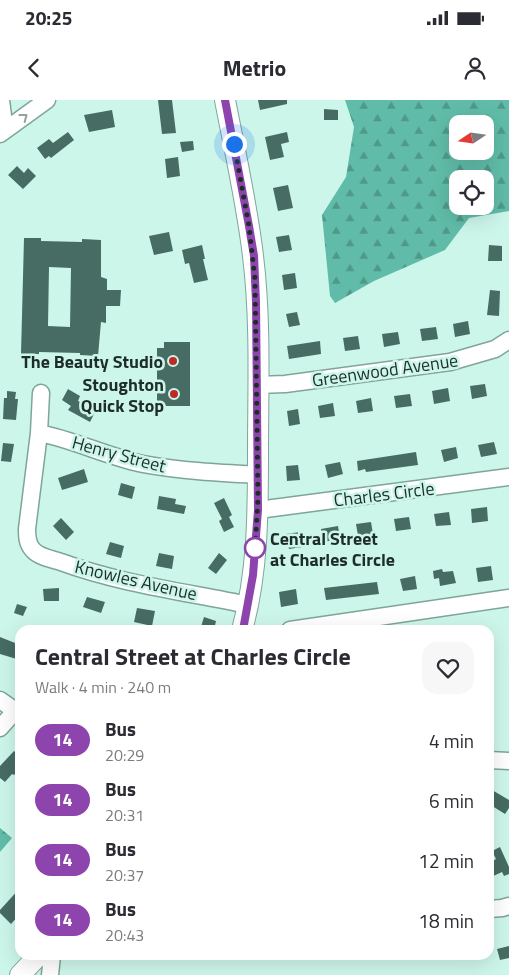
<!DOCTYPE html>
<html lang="en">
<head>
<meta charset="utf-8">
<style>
  :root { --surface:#fff; --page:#f7f7f7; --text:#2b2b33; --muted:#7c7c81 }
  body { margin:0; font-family:"Titillium Web",sans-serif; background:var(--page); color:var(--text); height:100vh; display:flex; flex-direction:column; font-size:19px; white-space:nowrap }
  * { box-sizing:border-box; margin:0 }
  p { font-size:16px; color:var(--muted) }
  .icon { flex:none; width:28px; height:28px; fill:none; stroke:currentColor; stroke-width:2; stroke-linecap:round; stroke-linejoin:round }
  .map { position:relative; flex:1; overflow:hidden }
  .drawer { position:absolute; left:15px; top:525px; width:479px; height:335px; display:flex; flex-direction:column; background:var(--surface); border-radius:15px; box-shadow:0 5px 20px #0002 }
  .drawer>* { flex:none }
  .badge { padding:0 10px; border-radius:16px; font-size:18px; line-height:32px }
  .needle { width:32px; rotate:257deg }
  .buttons { position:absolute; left:449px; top:15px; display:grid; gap:10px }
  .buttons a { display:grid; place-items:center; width:45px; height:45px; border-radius:10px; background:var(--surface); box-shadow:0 5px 20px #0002; font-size:25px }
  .you { position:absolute; width:25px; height:25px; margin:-12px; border:4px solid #fff; border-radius:50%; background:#1a73e8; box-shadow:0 0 0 8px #1a73e833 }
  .map>.badge { position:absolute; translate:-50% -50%; box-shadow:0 0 0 2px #fff }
  .round { display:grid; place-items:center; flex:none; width:52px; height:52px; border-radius:15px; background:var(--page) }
  .headline { display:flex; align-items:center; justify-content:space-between; height:85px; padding:0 20px }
  h1 { font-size:24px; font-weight:700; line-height:38px }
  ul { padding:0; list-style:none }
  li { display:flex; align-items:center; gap:15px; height:60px; padding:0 20px }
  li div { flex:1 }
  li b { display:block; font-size:19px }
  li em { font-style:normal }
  li .badge { min-width:55px; font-weight:700; text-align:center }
  .status { display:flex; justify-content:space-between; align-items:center; height:35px; padding:0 25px; background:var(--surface); direction:ltr }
  .status svg { height:14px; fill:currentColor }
  header { display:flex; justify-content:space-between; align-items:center; height:65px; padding:0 20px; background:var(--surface); font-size:22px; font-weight:700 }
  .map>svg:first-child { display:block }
</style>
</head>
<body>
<div class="status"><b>20:25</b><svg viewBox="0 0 49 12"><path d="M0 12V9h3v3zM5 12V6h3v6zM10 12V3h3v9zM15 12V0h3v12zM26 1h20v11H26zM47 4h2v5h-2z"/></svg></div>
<header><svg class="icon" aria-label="back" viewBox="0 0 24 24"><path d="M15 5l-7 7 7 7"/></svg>Metrio<svg class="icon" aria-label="person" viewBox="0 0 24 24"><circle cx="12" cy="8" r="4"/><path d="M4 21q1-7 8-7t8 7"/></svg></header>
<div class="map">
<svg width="509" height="875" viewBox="0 0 509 875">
  <defs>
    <pattern id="forest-firs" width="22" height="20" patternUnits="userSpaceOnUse" patternTransform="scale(1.25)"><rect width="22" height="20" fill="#60bca8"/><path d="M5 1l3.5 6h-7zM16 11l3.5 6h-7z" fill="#4f9989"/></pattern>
  </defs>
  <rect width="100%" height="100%" fill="#cdf6eb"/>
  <path fill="url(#forest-firs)" fill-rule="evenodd" d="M345,0H509V111L469,118L445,150L374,181L335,203L330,196L322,115L346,77L354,27ZM458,24H485V51H458ZM458,79H485V106H458Z
    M0,728L12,738L0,752Z"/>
  <path fill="#476c63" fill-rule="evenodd" d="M158,0H172L176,33L162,34Z
    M258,0H287V4L260,10Z
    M324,9L338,10V20H324Z
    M112,10L115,27L89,32L84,15Z
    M68,32L74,40L51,58L49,56L45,59L37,48L49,39L53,43Z
    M287,32L289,42L281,44L284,57L270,60L265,37Z
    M193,41L194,50L182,52L180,42Z
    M178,57L180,76L167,78L165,59Z
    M17,66L24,73L28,68L36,76L23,89L8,75Z
    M288,85L293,108L278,111L273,88Z
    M169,132L173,151L154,155L149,136Z
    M289,135L292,150L279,152L276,137Z
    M24,138H41V141L82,142V139L101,140V177L107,179V190H121L120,206H106V223L101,222L98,256L80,255V253L39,252V254H21ZM49,167L71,168L70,227L48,226Z
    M202,145L205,159H203L208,180L194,183L189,163L185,164L182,150Z
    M489,145L502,146V161H488Z
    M295,173L297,188L284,190L282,175Z
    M490,190L500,191L499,216L487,215Z
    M297,212L300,225L289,227L286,214Z
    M468,221L470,234L455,237L453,224Z
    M436,227L438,239L422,241L420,229Z
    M398,232L400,244L384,247L382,234Z
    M358,236L360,249L345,251L343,238Z
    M320,241L321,254L289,259L287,246Z
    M164,242H190V306H157V248H164Z
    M485,284L487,296L472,299L470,286Z
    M448,288L450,301L434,304L432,291Z
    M68,289L80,296L78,301L96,310L90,322L68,310L71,306L62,300Z
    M7,291L16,292L15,299H18L16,320L3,319L4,298H7Z
    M410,294L412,306L396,308L394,296Z
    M371,298L373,311L358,313L356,301Z
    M333,303L335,316L320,318L318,306Z
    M298,309L300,324L289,326L287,311Z
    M494,342L497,354L481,357L478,345Z
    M3,343L14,344L11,362L1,361Z
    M456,347L458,358L444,362L441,350Z
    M416,352L418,365L366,372L365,369L358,371L357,361Z
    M340,362L343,374L328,378L325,365Z
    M298,365L300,380L287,381L286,366Z
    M84,369L88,382L62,390L58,378Z
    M121,383L135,387L132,399L118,395Z
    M159,396L176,399L175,404L186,406L184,414L157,409Z
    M224,398L232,415L229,417L234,427L224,432L219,421L222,419L214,403Z
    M487,407L488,421L472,423L471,409Z
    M449,412L451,425L436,426L434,414Z
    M409,417L411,429L396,431L394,419Z
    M61,418L74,432L66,440L53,426Z
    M371,422L373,434L358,436L356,424Z
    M338,426L340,439L323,442L321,429Z
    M300,432L302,447L289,449L286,434Z
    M110,442L124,446L121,458L106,454Z
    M159,453L174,456L172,469L156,466Z
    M219,453L227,460L216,474L208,468Z
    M491,466L493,480L478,482L476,468Z
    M442,469L443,472L453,471L456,483L440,486L439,478L434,479L433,471Z
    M415,476L417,489L403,491L400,479Z
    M377,482L379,494L326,500L324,488Z
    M59,488V501H44L43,489Z
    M296,489L298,504L281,507L279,492Z
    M87,497L105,502L101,513L83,507Z
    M17,504L27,507L23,516L14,513Z
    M137,508L155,511L152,526L134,522Z
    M204,517L216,521L214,530H200Z
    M0,537L20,545V560L0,554Z
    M14,651L20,656V669L14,675L12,674L5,682L0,678V666Z
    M492,690L509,700V708L505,714L489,704V696Z
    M500,747L509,767V774L504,776L502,772L489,778V763L496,759L492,751Z
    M20,788V814L11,824L0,813V810Z
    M509,846V858L500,860L497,849Z"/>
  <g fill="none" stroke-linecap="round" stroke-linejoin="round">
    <g stroke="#7fa59b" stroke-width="19">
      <path id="minor" d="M0,34L47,0
        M0,34L3,16L1,0
        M258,285L285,284L450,262L495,249L509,240
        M41,293L39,333L27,429C27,436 27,444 33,450C39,457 52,459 61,462C121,484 186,492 248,505
        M39,333C75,340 108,357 143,364C181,371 220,373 258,375
        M258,410L509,377
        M290,530L509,498
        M0,600L20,614
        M0,628L16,610
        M489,660L509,661
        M489,809L502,808L509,806
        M50,875L52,855"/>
    </g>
    <g stroke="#7fa59b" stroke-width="22">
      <path id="major" d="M225,0C235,52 247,104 253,156C261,221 258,288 258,353C258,412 258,473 242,530
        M20,875L39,855"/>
    </g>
    <use href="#minor" stroke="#fff" stroke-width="16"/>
    <use href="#major" stroke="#fff" stroke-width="20"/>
  </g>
  <defs><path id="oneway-chevron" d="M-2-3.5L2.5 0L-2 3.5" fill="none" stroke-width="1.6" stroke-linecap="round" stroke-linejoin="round" transform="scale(1.25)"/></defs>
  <use stroke="#9aa09f" href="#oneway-chevron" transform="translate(24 17) rotate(-37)"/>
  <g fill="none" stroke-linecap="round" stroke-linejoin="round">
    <g stroke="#fff" stroke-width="11">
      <path id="line" d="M225,0L249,126L254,156L256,202L258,410L253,475L243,530"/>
    </g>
    <use href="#line" stroke="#8e44ad" stroke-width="8"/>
    <path stroke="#1e2d29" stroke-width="5" stroke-dasharray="0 9" d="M234,44L249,126L255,179L258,399L255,448"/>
  </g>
  <g fill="#bb2c27" stroke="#cdf6eb" stroke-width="2">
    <circle cx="173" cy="261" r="5"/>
    <circle cx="174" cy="294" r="5"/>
  </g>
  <circle fill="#fff" stroke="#8e44ad" stroke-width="2.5" cx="255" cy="448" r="10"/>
  <g text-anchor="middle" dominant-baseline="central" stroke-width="5" stroke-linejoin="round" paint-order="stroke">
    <g font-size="18" font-weight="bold" fill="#1e2d29" stroke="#cdf6eb" text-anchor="end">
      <text x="163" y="261">The Beauty Studio</text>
      <text x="164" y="284">Stoughton<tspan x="164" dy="21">Quick Stop</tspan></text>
    </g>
    <g font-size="18" fill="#1e2d29" stroke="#cdf6eb">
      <text transform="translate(385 270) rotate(-8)">Greenwood Avenue</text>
      <text transform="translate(119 354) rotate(15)">Henry Street</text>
      <text transform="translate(384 394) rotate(-7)">Charles Circle</text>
      <text transform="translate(136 480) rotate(13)">Knowles Avenue</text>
    </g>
    <g font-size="18" font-weight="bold" fill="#1e2d29" stroke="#cdf6eb" text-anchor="start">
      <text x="270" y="438">Central Street<tspan x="270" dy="21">at Charles Circle</tspan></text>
    </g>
  </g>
</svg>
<div class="buttons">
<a><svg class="needle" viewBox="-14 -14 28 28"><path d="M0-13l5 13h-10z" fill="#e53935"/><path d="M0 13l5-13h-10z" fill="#7c7c81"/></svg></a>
<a><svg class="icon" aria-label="locate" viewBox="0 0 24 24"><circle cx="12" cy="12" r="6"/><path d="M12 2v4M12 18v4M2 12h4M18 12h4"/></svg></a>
</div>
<div class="you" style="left:234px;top:44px"></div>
<section class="drawer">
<div class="headline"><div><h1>Central Street at Charles Circle</h1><p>Walk · 4 min · 240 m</p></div><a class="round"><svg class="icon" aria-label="heart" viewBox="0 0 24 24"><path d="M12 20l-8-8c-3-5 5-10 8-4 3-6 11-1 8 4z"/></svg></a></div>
<ul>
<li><span class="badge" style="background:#8e44ad;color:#fff">14</span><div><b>Bus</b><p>20:29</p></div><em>4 min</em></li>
<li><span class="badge" style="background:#8e44ad;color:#fff">14</span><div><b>Bus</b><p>20:31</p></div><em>6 min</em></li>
<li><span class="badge" style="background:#8e44ad;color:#fff">14</span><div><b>Bus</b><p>20:37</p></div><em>12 min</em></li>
<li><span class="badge" style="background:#8e44ad;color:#fff">14</span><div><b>Bus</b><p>20:43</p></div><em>18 min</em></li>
</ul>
</section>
</div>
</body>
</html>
